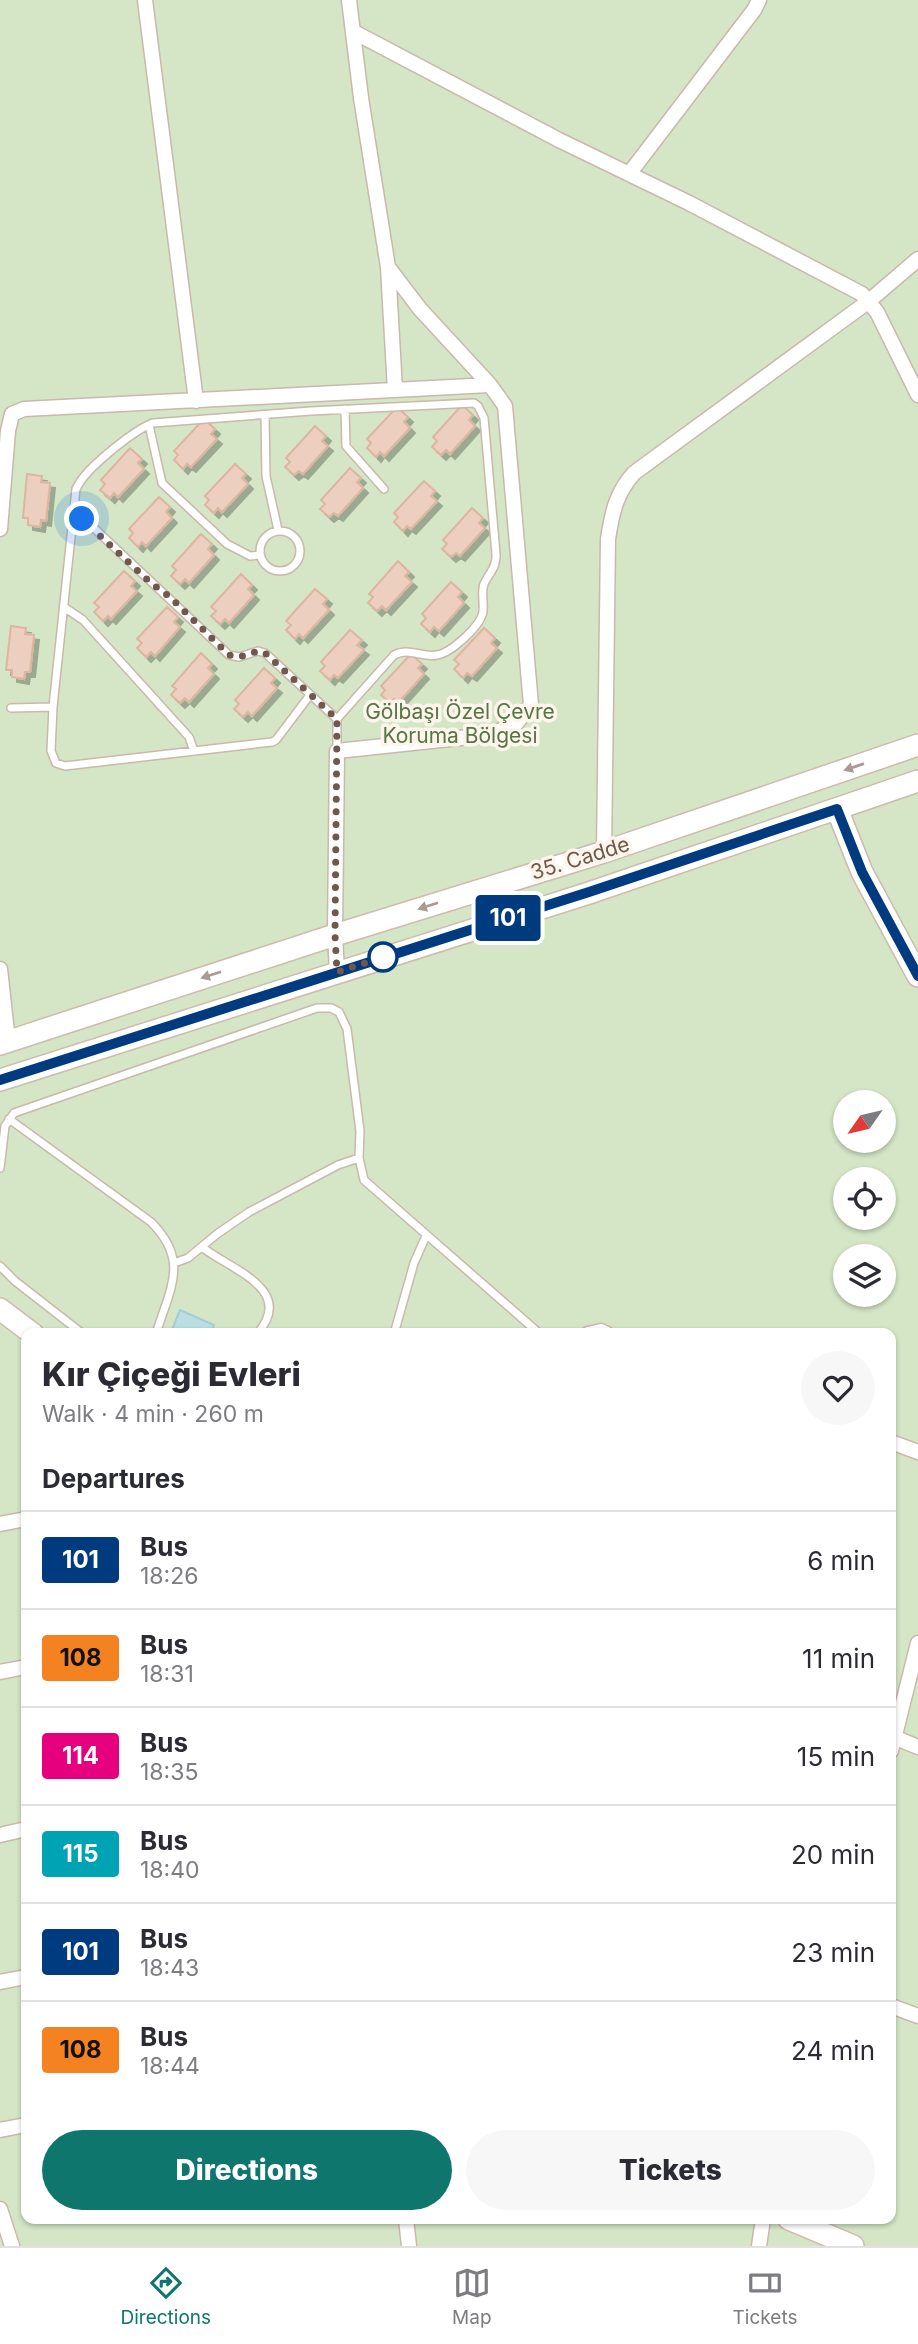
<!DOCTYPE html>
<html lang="en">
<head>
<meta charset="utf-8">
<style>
  :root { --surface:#fff; --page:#f7f7f7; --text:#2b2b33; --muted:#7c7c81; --line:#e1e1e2; --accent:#0f766e }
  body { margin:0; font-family:Inter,sans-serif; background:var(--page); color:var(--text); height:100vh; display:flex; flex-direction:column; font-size:26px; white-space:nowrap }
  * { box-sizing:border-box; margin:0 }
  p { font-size:23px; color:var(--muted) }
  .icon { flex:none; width:38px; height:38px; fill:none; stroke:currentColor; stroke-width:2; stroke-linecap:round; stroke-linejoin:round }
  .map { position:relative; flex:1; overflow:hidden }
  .side { position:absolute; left:21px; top:1328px; width:875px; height:896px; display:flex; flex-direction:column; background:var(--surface); border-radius:14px; box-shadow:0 2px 5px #0004 }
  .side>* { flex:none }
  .badge { padding:0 14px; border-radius:5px; font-size:24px; line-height:46px }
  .needle { width:46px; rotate:236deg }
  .tools { position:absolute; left:833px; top:1090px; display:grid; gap:14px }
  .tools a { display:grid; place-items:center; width:63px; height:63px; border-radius:50%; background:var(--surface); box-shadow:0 2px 5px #0004; font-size:35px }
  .you { position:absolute; width:35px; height:35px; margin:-18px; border:5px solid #fff; border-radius:50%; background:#1a73e8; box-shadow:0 0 0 10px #1a73e833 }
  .map>.badge { position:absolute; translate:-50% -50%; box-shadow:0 0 0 4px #fff }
  h2 { padding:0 21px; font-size:26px; line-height:63px }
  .round { display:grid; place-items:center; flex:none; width:74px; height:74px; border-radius:37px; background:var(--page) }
  .head { display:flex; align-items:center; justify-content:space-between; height:119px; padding:0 21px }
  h1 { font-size:33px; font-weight:800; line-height:52px }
  .primary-button { display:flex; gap:14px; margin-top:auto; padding:14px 21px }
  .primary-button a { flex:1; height:80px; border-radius:42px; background:var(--accent); color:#fff; font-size:28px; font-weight:800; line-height:80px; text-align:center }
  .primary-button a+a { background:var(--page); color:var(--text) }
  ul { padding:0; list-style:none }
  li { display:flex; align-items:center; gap:21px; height:98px; padding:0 21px; border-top:2px solid var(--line) }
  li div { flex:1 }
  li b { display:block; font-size:26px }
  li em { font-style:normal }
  li .badge { min-width:77px; font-weight:700; text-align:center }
  .dock { display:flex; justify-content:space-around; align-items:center; height:98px; border-top:2px solid var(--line); background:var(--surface); font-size:19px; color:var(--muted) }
  .dock a { display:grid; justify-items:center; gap:4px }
  .dock .current { color:var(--accent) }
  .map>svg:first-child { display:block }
</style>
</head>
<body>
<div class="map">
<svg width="918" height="2246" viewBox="0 0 918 2246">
  <defs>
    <filter id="shadow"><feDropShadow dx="5" dy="5" stdDeviation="0" flood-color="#0004"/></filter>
  </defs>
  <rect width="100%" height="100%" fill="#faf1e5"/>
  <path fill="#d4e6c5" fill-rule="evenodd" d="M0,0H918V2246H0ZM845,1102H884V1141H845ZM845,1180H884V1218H845ZM845,1256H884V1295H845ZM26,1334H891V2219H26Z"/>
  <path fill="#bbdee2" stroke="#a2cdd3" stroke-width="2" d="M180,1310L214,1325L211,1333L171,1332Z"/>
  <path fill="#edcfbf" stroke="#deb5a1" stroke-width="2" filter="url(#shadow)" d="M462,405L473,415L469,420L475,426L450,454L446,450L441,455L432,447L437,441L433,437Z
    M397,407L408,417L404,422L410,428L384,456L380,452L376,457L367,448L371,443L367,439Z
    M204,419L215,429L211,434L217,439L191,467L187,464L183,469L174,460L178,455L174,451Z
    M315,426L326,436L322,441L328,446L303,474L299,471L294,475L285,467L290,462L286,458Z
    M130,448L142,459L138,463L144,469L118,497L114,493L110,498L100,490L105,484L101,480Z
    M235,464L246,474L242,478L248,484L222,512L218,508L214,513L205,505L209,500L205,496Z
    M350,468L361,478L357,482L363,488L338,516L334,513L329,517L320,509L325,504L321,500Z
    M27,474L42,476L41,482L50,483L46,521L41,520L40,527L28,525V518H23Z
    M424,481L435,491L431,496L437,501L411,529L407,526L403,531L394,522L398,517L394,513Z
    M159,497L170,507L166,512L172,518L146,546L142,542L138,547L129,538L133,533L129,529Z
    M472,508L483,518L479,523L485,528L460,556L456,553L451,557L442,549L447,544L443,540Z
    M201,534L212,544L208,549L214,555L189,583L185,579L180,584L171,576L176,570L172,566Z
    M398,561L409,572L405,576L412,582L386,610L382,606L377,611L368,603L373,597L369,594Z
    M124,571L135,581L131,586L137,591L111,619L108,616L103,621L94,612L99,607L94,603Z
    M241,574L252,585L248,589L254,595L229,623L225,619L220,624L211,616L216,611L211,607Z
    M451,582L462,592L458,597L464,603L439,631L434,627L430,632L421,624L426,618L422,614Z
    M315,589L327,599L323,604L329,610L303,638L299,634L295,639L286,630L291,625L286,621Z
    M167,607L178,617L174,622L180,627L155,656L151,652L146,657L137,648L142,643L137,639Z
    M11,626L26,628L25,634L34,635L30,672H25L24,679L12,677V670H6Z
    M484,628L495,638L491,643L497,648L472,676L467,673L463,678L454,669L459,664L454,660Z
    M350,630L362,640L357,645L364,650L338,678L334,675L330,680L320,671L325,666L321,662Z
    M201,653L212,664L208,668L214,674L189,702L185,698L180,703L171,695L176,689L172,686Z
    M411,654L422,664L418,668L424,674L399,702L394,699L390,703L381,695L385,690L381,686Z
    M264,668L275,678L271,683L277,688L252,716L248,712L243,717L234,709L239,704L235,700Z"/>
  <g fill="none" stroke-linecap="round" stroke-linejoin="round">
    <g stroke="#cab8ac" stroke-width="10">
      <path id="lane" d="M345,409L346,446L384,489
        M265,415L266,476L278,530
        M149,425L162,483L227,544L250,556L260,555
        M74,516L86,521L95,529L229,655L239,657L258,651L265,653L337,719V751
        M260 551a20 20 0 1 1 40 0a20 20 0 1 1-40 0Z
        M64,607L83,620L189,737L194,751
        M310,695L276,740L272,742L65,766L56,763L51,751L53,707L76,489L80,482C91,465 134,430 153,423L311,411L474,403L478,406L484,418L496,554C497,567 489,573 484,584C481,592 484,602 483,611C482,625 451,653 437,655C422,658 409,647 394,655L337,719
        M11,708L53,707
        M9,1119L151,1222C190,1261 170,1288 156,1334
        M0,1168L5,1126L14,1113L317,1008H331L339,1012L347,1029L360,1131L359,1158L364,1180L540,1334
        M202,1247C229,1269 297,1289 257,1334
        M174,1263L188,1258L217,1234L249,1212L338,1165L359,1158
        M0,1266L15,1281L83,1334
        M394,1334L414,1263L426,1236"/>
    </g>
    <g stroke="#cab8ac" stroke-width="17">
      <path id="street" d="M145,0L196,401
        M349,0L361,98L388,267L395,390
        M354,32L559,140L689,203L862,294L877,312L918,395
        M629,174L754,10L759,0
        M0,529L8,431L12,414L24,409L490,385
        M604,852L608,539C612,513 616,493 634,473L869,301L918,259
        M0,969L8,1041
        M337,972L335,935L337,751L488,735L515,725L531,705L505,406L490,385L420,309L388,267
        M588,1334L601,1331L607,1334
        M891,1442L918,1452
        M0,1524L26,1519
        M0,1672L26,1667
        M891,1736L918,1747
        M891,1751L918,1643
        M0,1835L26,1829
        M0,1982L26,1977
        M891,2006L918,2016
        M0,2130L26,2125
        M0,2209L12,2246
        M406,2219L409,2246
        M759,2246L763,2219"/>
    </g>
    <g stroke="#cfbaad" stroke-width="24">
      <path id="secondary" d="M837,809L862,872L918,976
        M0,1044L335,935L604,852L918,745
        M0,1080L589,893L918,781
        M0,1309L33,1334
        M789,2219L853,2246"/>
    </g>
    <use href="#lane" stroke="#fff" stroke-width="7"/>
    <use href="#street" stroke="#fff" stroke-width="14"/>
    <use href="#secondary" stroke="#fff" stroke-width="21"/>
  </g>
  <defs><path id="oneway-solid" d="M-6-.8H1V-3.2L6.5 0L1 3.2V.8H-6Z" transform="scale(1.75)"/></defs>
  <g fill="#a99b94">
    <use href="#oneway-solid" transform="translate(854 767) rotate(161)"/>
    <use href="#oneway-solid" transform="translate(428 906) rotate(162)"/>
    <use href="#oneway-solid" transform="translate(211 975) rotate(162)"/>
  </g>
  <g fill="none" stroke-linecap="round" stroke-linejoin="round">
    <g stroke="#fff" stroke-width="16">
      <path id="line" d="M0,1080L589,892L837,809L862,872L918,976"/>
    </g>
    <use href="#line" stroke="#003b80" stroke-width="10"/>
    <path stroke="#70584c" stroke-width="7" stroke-dasharray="0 12.6" d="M82,519L151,583L170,597L229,655L239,657L258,651L265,653L337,719L335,935L337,972L387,956L383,957"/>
  </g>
  <circle fill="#fff" stroke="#003b80" stroke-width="3.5" cx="383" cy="957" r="14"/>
  <g text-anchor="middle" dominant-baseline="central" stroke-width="7" stroke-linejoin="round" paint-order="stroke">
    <g font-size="21" fill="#557645" stroke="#fdf5eb">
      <text x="460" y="711">Gölbaşı Özel Çevre<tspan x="460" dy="24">Koruma Bölgesi</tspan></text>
    </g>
    <g font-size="21" fill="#70584c" stroke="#fdf5eb">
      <text transform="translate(580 858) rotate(-17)">35. Cadde</text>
    </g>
  </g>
</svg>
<div class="tools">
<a><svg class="needle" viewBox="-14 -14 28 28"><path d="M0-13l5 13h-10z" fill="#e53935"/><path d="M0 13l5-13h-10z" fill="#7c7c81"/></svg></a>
<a><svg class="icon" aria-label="locate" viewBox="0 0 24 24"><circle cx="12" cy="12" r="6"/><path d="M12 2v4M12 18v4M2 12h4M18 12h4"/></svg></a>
<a><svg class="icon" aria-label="layers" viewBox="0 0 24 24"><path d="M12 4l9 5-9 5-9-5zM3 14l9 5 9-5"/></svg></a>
</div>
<div class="you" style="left:82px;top:519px"></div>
<b class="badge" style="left:508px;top:918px;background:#003b80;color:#fff">101</b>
<section class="side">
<div class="head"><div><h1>Kır Çiçeği Evleri</h1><p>Walk · 4 min · 260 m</p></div><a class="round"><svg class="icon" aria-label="heart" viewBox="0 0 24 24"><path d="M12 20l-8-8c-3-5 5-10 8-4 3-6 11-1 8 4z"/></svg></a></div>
<h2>Departures</h2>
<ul>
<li><span class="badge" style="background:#003b80;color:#fff">101</span><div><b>Bus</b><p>18:26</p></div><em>6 min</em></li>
<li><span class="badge" style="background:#f58220;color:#111">108</span><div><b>Bus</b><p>18:31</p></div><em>11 min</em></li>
<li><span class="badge" style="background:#e6007e;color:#fff">114</span><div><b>Bus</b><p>18:35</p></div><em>15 min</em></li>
<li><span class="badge" style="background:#00a3b4;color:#fff">115</span><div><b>Bus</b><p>18:40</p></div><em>20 min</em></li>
<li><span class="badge" style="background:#003b80;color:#fff">101</span><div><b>Bus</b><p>18:43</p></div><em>23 min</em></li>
<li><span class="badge" style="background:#f58220;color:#111">108</span><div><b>Bus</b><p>18:44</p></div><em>24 min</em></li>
</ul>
<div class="primary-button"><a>Directions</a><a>Tickets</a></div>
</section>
</div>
<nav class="dock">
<a class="current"><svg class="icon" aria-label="directions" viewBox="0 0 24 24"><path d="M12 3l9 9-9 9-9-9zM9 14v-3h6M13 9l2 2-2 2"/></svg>Directions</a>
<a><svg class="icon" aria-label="map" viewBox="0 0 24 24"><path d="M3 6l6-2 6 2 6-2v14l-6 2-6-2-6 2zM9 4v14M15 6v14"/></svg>Map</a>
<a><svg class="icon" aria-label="tickets" viewBox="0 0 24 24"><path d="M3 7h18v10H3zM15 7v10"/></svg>Tickets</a>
</nav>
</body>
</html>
